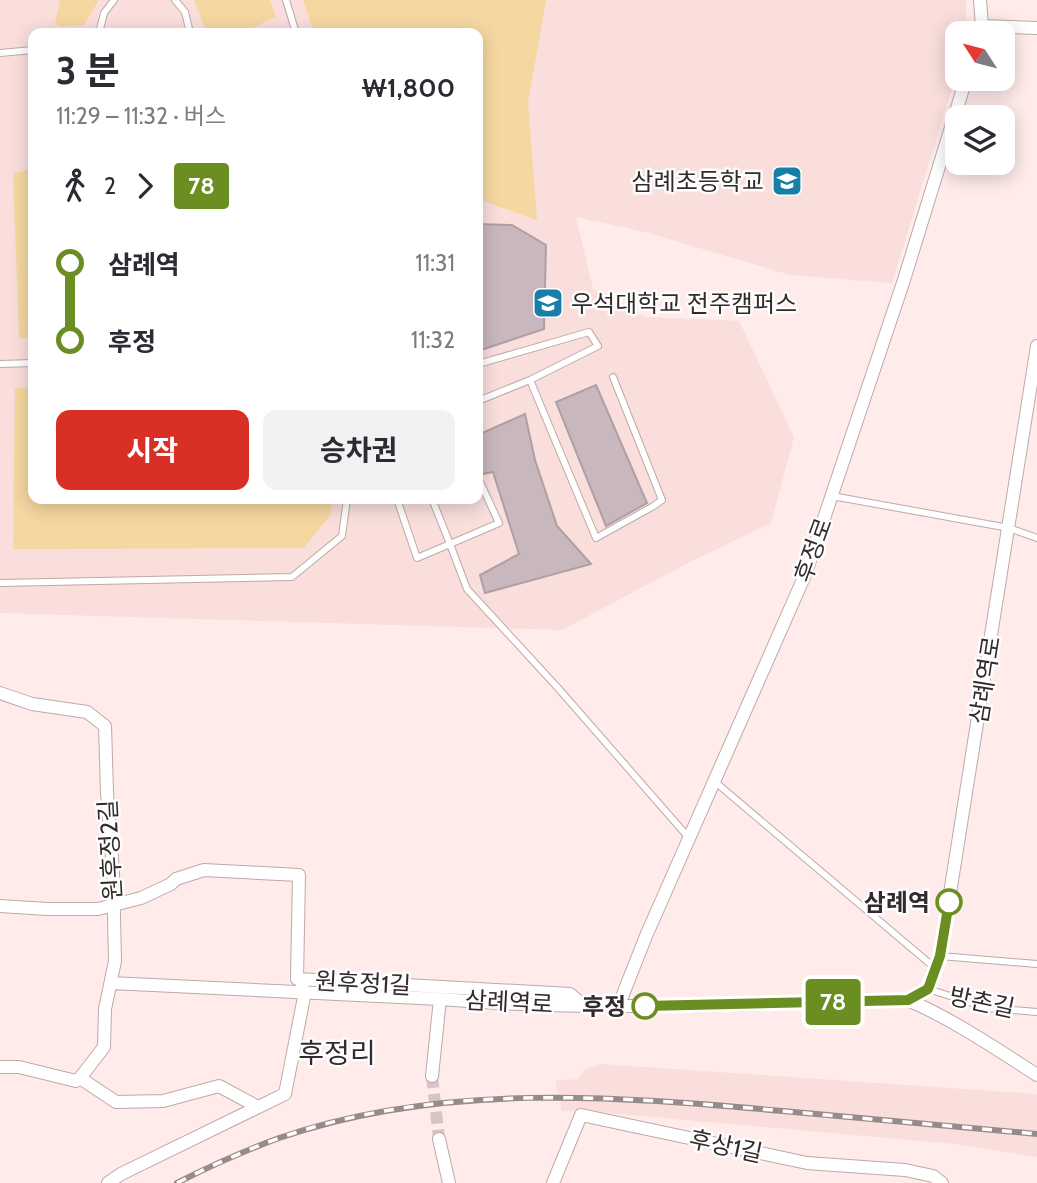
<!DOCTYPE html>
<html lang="ko">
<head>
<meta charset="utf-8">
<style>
  :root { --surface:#fff; --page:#f2f2f3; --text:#2b2b33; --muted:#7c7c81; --accent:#d93025 }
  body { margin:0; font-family:Cabin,"Noto Sans KR",sans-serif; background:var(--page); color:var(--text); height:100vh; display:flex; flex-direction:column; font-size:26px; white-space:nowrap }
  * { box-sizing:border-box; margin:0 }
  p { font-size:23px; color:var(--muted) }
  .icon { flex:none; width:38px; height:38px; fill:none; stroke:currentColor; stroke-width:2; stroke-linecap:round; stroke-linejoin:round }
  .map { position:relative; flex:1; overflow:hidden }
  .sheet { position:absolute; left:28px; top:28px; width:455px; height:476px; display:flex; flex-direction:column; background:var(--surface); border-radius:14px; box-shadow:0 4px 18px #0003 }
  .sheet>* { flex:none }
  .badge { padding:0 14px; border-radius:5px; font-size:24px; line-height:46px }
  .needle { width:46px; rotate:306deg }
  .buttons { position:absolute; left:945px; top:21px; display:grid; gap:14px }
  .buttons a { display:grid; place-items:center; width:70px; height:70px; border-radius:14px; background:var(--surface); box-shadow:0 4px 18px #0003; font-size:35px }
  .map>.badge { position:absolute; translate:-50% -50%; box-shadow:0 0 0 4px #fff }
  .legs { display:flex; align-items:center; gap:10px; height:77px; padding:0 28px; font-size:23px }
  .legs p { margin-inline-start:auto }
  .headline { display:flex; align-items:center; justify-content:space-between; height:119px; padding:0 28px }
  h1 { font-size:38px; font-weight:700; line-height:52px }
  .cta { display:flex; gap:14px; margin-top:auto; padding:14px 28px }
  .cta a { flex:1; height:80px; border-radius:14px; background:var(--accent); color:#fff; font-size:28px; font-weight:700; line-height:80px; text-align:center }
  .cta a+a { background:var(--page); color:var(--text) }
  ul { padding:0 28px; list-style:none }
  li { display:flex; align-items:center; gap:24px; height:77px; font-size:26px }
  li i { display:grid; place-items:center; width:10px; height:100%; margin:0 9px; background:currentColor }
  li i::after { content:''; width:18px; height:18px; margin:-9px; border:5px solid; border-radius:50%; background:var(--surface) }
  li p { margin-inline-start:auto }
  li:first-child i { background:linear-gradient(#0000 50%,currentColor 0) }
  li:last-child i { background:linear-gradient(currentColor 50%,#0000 0) }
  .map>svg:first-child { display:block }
</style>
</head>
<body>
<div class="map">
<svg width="1037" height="1183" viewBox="0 0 1037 1183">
  <rect width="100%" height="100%" fill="#feebea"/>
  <path fill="#f9dedc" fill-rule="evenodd" d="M0,0H966V33H957V72L892,283L790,275L645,232L576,217L593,289L644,317L739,321L794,437L771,523L690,562L562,630L0,613ZM33,33H478V499H33Z
    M601,1064L1037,1094V1157L955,1144L608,1113L562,1111L555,1081L578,1079L584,1070Z"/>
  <path fill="#f5d7a1" d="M60,0H99L84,25L60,26L55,23Z
    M194,0H270L276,17L241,33H207Z
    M303,0H546L528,102L537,220L478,199V33H314Z
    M33,169V338H19L13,173Z
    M33,387V499H331V514L304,548L13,549L15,388Z"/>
  <path fill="#c8b8be" stroke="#af9fa5" stroke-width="2" d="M478,224L512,225L546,245L544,329L478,351Z
    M596,385L647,503L606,526L556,402Z
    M525,414L535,460L557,526L591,564L485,593L480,575L519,554L493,472L478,475V435Z"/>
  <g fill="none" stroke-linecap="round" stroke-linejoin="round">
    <path stroke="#d5c5c4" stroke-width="12" stroke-dasharray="12 6" stroke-linecap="butt" d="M432,1076L439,1139"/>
    <g stroke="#bcaaa9" stroke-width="8">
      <path id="service" d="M175,0L185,12L190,33
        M286,0L296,33
        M99,33L104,13L114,0
        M0,53L33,50
        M0,364L33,363
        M478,364L589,332L598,346L530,380
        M478,401L530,380L596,538L652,507L662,500L613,377
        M478,485L481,484L499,523L450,544L467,589L558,688L689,838
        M832,496L1009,528L1037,538
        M397,499L417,558L450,544L432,499
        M0,583L292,577L342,536L347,499
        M714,781L935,968
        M940,956L1037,964
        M928,989L988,1008L1037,1012"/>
    </g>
    <g stroke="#bcaaa9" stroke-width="14">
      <path id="minor" d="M980,0L982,26L980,33
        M982,26L1037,28
        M0,693L32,704L87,712L105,726L107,792L113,872L115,961L105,1009L104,1047L80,1078
        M0,906L47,909H98L141,898L171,884L176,879L204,870L299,875L297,979L570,994L584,1006
        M111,983L440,999
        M908,1000C954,1020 995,1048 1037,1075
        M618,1007L646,936L805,575L903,283L966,79
        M0,1067H19L76,1081L80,1078L116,1102L163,1101L219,1086L258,1107
        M432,1076L440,999C596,1012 752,1004 908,1000L928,989L940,956L1037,346
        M439,1139L449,1183
        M108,1183L121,1174L285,1094L305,992L302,987
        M553,1183L581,1115L807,1163L905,1170L933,1176L942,1183"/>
    </g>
    <use href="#service" stroke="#fff" stroke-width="6"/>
    <use href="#minor" stroke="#fff" stroke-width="12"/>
    <g stroke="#978a89" stroke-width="6">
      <path id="rail" d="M177,1183C210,1166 244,1151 279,1138C441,1082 616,1096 783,1111C868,1119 953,1126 1037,1134"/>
    </g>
    <use href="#rail" stroke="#fdfdfd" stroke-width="3.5" stroke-dasharray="10" stroke-linecap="butt"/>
  </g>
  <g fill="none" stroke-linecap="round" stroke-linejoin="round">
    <g stroke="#fff" stroke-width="16">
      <path id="line-1" d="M645,1006L908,1000L928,989L940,956L949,902"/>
    </g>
    <use href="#line-1" stroke="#6b8e23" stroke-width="10"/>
  </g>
  <defs>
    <g id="school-square" transform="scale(1.575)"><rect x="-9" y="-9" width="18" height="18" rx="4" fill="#177ea8" stroke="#fdfdfd"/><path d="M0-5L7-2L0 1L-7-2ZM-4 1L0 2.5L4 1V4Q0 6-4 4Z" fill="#fff"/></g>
    <g id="university-square" transform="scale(1.575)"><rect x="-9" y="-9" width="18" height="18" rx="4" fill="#177ea8" stroke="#fdfdfd"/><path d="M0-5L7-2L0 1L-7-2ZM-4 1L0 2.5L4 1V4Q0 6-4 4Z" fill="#fff"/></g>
  </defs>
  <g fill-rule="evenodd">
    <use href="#school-square" x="787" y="181"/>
    <use href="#university-square" x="548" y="303"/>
  </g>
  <g fill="#fff" stroke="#6b8e23" stroke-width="3.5">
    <circle cx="949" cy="902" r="12"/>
    <circle cx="645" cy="1006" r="12"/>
  </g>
  <g text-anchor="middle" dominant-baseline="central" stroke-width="5" stroke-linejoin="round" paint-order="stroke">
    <g font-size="24" fill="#332b2b" stroke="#fdfdfd" text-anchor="end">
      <text x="764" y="181">삼례초등학교</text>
      <text x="571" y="303" text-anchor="start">우석대학교 전주캠퍼스</text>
    </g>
    <g font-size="24" fill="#332b2b" stroke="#fdfdfd">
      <text transform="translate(813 550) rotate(-70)">후정로</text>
      <text transform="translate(985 680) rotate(-81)">삼례역로</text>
      <text transform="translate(110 850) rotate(-93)">원후정2길</text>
      <text transform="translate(363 983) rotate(3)">원후정1길</text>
      <text transform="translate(509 1002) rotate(3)">삼례역로</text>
      <text transform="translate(982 1002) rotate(12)">방촌길</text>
      <text transform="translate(726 1146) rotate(12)">후상1길</text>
    </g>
    <g font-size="24" font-weight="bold" fill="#332b2b" stroke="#fdfdfd" text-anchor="end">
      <text x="930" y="902">삼례역</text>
      <text x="626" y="1006">후정</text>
    </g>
    <g font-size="28" fill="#332b2b" stroke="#fdfdfd">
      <text x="337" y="1053">후정리</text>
    </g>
  </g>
</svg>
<div class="buttons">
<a><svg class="needle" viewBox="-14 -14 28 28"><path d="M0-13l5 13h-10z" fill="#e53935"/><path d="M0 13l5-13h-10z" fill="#7c7c81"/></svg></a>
<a><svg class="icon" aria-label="layers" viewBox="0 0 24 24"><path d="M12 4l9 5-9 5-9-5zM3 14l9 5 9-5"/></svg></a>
</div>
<b class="badge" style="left:833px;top:1002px;background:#6b8e23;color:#fff">78</b>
<section class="sheet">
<div class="headline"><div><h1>3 분</h1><p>11:29 – 11:32 · 버스</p></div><b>₩1,800</b></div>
<div class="legs"><svg class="icon" aria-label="walk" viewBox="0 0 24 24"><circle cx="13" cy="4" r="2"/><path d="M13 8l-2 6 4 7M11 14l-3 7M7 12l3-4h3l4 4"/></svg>2<svg class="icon" aria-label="forward" viewBox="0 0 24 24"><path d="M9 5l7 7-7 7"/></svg><b class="badge" style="background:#6b8e23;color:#fff">78</b></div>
<ul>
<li><i style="color:#6b8e23"></i><b>삼례역</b><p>11:31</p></li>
<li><i style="color:#6b8e23"></i><b>후정</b><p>11:32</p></li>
</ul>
<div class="cta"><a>시작</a><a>승차권</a></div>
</section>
</div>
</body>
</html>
